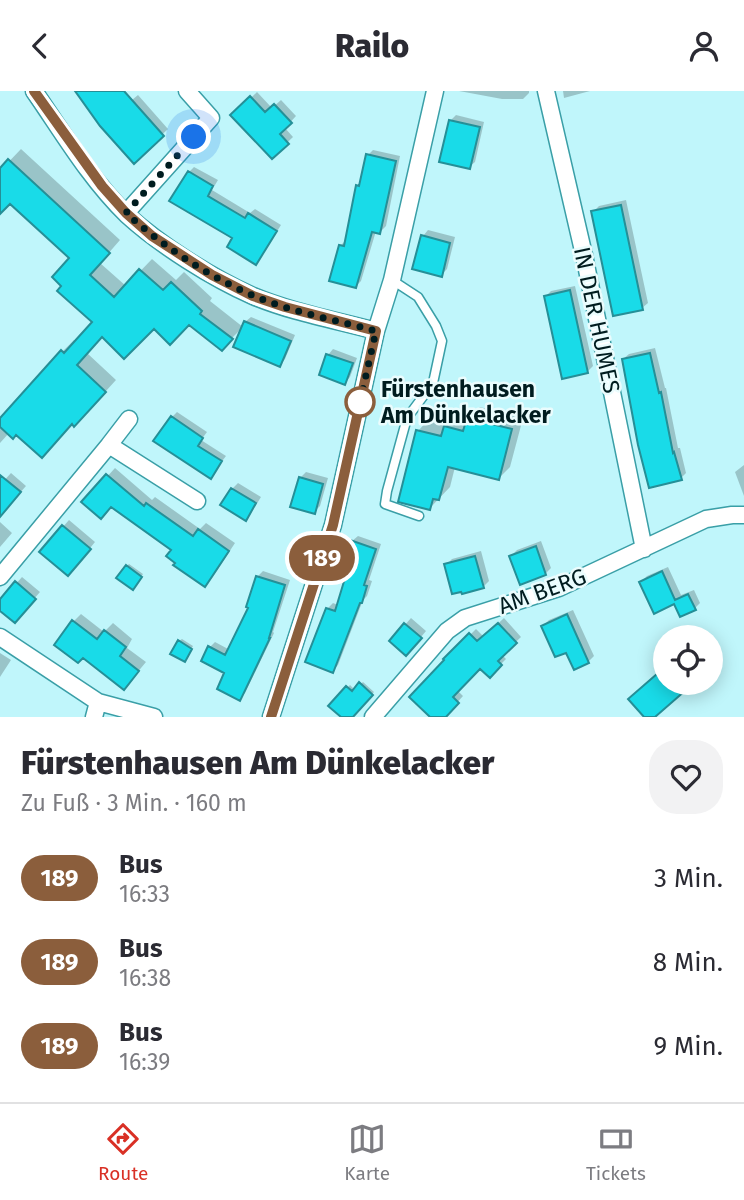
<!DOCTYPE html>
<html lang="de">
<head>
<meta charset="utf-8">
<style>
  :root { --surface:#fff; --page:#f2f2f3; --text:#2b2b33; --muted:#7c7c81; --line:#e1e1e2; --accent:#d93025 }
  body { margin:0; font-family:"Fira Sans",sans-serif; background:var(--page); color:var(--text); height:100vh; display:flex; flex-direction:column; font-size:26px; white-space:nowrap }
  * { box-sizing:border-box; margin:0 }
  p { font-size:23px; color:var(--muted) }
  .icon { flex:none; width:38px; height:38px; fill:none; stroke:currentColor; stroke-width:2; stroke-linecap:round; stroke-linejoin:round }
  .map { position:relative; height:626px; overflow:hidden }
  .side { display:flex; flex-direction:column; background:var(--surface); flex:1 }
  .side>* { flex:none }
  .badge { padding:0 14px; border-radius:23px; font-size:24px; line-height:46px }
  .fabs { position:absolute; left:653px; top:534px; display:grid; gap:14px }
  .fabs a { display:grid; place-items:center; width:70px; height:70px; border-radius:50%; background:var(--surface); box-shadow:0 4px 18px #0003; font-size:35px }
  .you { position:absolute; width:35px; height:35px; margin:-18px; border:5px solid #fff; border-radius:50%; background:#1a73e8; box-shadow:0 0 0 10px #1a73e833 }
  .map>.badge { position:absolute; translate:-50% -50%; box-shadow:0 0 0 4px #fff }
  .round { display:grid; place-items:center; flex:none; width:74px; height:74px; border-radius:28px; background:var(--page) }
  .overview { display:flex; align-items:center; justify-content:space-between; height:119px; padding:0 21px }
  h1 { font-size:33px; font-weight:800; line-height:52px }
  ul { padding:0; list-style:none }
  li { display:flex; align-items:center; gap:21px; height:84px; padding:0 21px }
  li div { flex:1 }
  li b { display:block; font-size:26px }
  li em { font-style:normal }
  li .badge { min-width:77px; font-weight:700; text-align:center }
  header { display:flex; justify-content:space-between; align-items:center; height:91px; padding:0 21px; background:var(--surface); font-size:32px; font-weight:800 }
  .tab-bar { display:flex; justify-content:space-around; align-items:center; height:98px; border-top:2px solid var(--line); background:var(--surface); font-size:19px; color:var(--muted) }
  .tab-bar a { display:grid; justify-items:center; gap:4px }
  .tab-bar .current { color:var(--accent) }
  .map>svg:first-child { display:block }
</style>
</head>
<body>
<header><svg class="icon" aria-label="back" viewBox="0 0 24 24"><path d="M15 5l-7 7 7 7"/></svg>Railo<svg class="icon" aria-label="person" viewBox="0 0 24 24"><circle cx="12" cy="8" r="4"/><path d="M4 21q1-7 8-7t8 7"/></svg></header>
<div class="map">
<svg width="744" height="626" viewBox="0 0 744 626">
  <rect width="100%" height="100%" fill="#c0f6fb"/>
  <path fill="#0003" d="M77,0H125L132,9L138,4L168,38L134,70Z
    M459,0H529V2L523,8H502Z
    M563,0H590L564,7Z
    M257,1L272,17L281,9L296,25L285,37L293,46L272,66L233,24Z
    M456,24L484,31L475,71L469,76L450,30Z
    M21,58L120,149L100,172L126,195L152,168L176,189L184,181L212,207L210,210L243,236L222,257L189,231L103,244L87,262L116,289L86,322L72,332L9,342L0,352V330L62,261L74,249L76,251L94,231L72,167L10,111L0,122V80Z
    M373,59L400,65L386,135L380,141L376,140L361,190L356,195L340,155L347,148L358,95L361,92L368,64Z
    M194,76L218,89L212,99L250,122L255,118L281,134L261,166L255,172L235,147L189,81Z
    M626,109L648,212L642,217L593,121L599,115Z
    M428,139L455,146L447,178L441,184L423,145Z
    M575,195L593,275L587,281L545,206L551,200Z
    M251,226L295,244L285,268L279,274L245,231Z
    M655,257L665,297H666L678,357H680L686,382L681,387L623,268L629,263Z
    M333,258L357,267L350,286L345,292L328,264Z
    M480,316L523,327L510,376L499,387L455,376L450,396L430,417L418,340L429,328L448,333L457,325L468,327Z
    M177,321L207,341L201,349L226,365L210,386L172,326Z
    M744,374V405L735,381Z
    M115,377L152,409L155,406L200,438L206,432L235,452L212,487L204,494L177,471L173,458L111,415L84,411Z
    M306,381L328,387L320,415L314,421L300,387Z
    M11,382L26,395L11,412L0,413V394Z
    M238,392L261,406L251,422L245,427L223,414L232,398Z
    M69,429L95,451L73,478L41,461Z
    M0,431L12,442L0,456Z
    M358,445L381,453L369,489L372,490L367,505L363,509L338,574L333,580L327,518L333,512L338,514L351,473L352,450Z
    M541,450L551,477L545,483L511,465L517,459Z
    M481,460L489,490L483,496L446,474L452,468Z
    M129,473L143,483L135,495L127,475Z
    M668,476L681,504L694,499L700,512L695,517L675,511L641,491L647,485Z
    M263,480L290,489L273,541L274,542L245,602L240,607L227,582L210,556L215,551L230,559L251,516L257,486Z
    M22,486L40,501L20,524L0,517V511Z
    M573,519L594,565L588,571L567,559L543,535L549,529Z
    M81,523L104,541L113,532L132,548L127,557L146,571L131,589L73,531Z
    M411,527L426,540L412,557L391,550Z
    M504,527L521,546L502,564L506,568L490,584L480,575L457,599L463,605L444,626L446,568L476,538L484,546Z
    M182,548L193,555L187,566L179,550Z
    M0,562L11,569L0,586Z
    M363,591L374,601L351,626L331,615L350,594L355,599Z"/>
  <path fill="#19dbe8" stroke="#258f97" stroke-width="2" d="M75,0H124L164,45L134,73L100,35Z
    M250,5L265,21L274,13L292,32L280,43L289,53L272,68L230,24Z
    M449,29L480,36L470,78L439,71Z
    M366,63L396,70L380,143L372,141L356,197L329,190L339,154L344,155L356,94L359,95Z
    M8,68L110,162L90,184L114,206L139,178L163,199L171,191L202,220L200,223L233,248L222,260L189,234L170,254L154,238L124,268L102,246L77,274L106,301L74,336L72,333L42,367L16,344L13,348L0,336V327L61,259L64,262L92,231L57,200L61,195L52,186L69,167L10,113L0,123V77Z
    M188,80L213,95L208,105L245,127L248,122L277,140L256,174L227,156L232,147L169,110Z
    M621,114L643,219L613,225L591,120Z
    M421,144L450,152L442,186L412,178Z
    M570,199L588,282L562,288L544,205Z
    M244,230L291,250L280,276L233,256Z
    M650,262L659,302L661,301L673,362L674,361L682,389L649,397L638,354L622,268Z
    M326,263L353,272L345,294L319,284Z
    M171,325L203,347L198,355L222,370L211,388L153,350Z
    M467,327L512,338L499,389L448,376L439,409L433,408L430,419L398,411L416,339L441,345L444,335L463,340Z
    M106,383L144,415L146,412L193,445L198,438L229,460L205,496L173,474L175,472L166,465L171,459L111,416L101,428L81,411Z
    M0,384L21,401L0,426Z
    M299,386L323,393L315,423L290,416Z
    M231,397L256,412L246,430L220,414Z
    M62,434L91,458L68,485L39,461Z
    M350,449L376,458L364,494L367,495L362,512H360L333,582L305,571L326,517L335,520L349,474L343,472Z
    M536,455L546,484L520,494L509,465Z
    M475,465L484,497L462,503L461,501L452,503L444,473Z
    M126,474L142,486L133,499L116,487Z
    M662,480L675,509L688,503L696,519L680,526L674,513L654,523L639,491Z
    M256,485L285,494L269,547H270L240,610L217,598L224,582L201,570L208,555L225,564L248,517L246,516Z
    M15,490L36,508L15,532L0,520V508Z
    M567,523L589,572L574,579L566,562L555,566L541,535Z
    M72,529L97,548L104,539L126,556L120,565L139,580L124,599L83,567L78,572L54,554Z
    M404,532L422,547L406,565L389,550Z
    M498,532L517,552L498,570L502,574L490,587L480,578L453,606L459,612L446,626H430L409,606L444,569L443,568L469,542L477,550Z
    M178,549L192,558L185,571L170,563Z
    M665,576V592H694L655,626H644L628,608Z
    M359,591L373,604L353,626H341L328,615L346,595L352,600Z"/>
  <g fill="none" stroke-linecap="round" stroke-linejoin="round">
    <g stroke="#3a9fa7" stroke-width="11">
      <path id="lane" d="M392,189L418,206L436,235L442,250L433,292L407,327L387,400L385,413L419,425"/>
    </g>
    <g stroke="#3a9fa7" stroke-width="19">
      <path id="street" d="M34,0C63,42 90,88 127,124C160,154 212,187 253,205C291,221 335,229 376,240
        M546,0L584,164L644,458
        M126,122L211,27L187,0
        M109,354L129,328
        M0,486L109,354L197,410
        M0,546L98,611
        M94,626L98,611L154,626
        M271,626L333,434L376,240L392,189L435,0
        M373,626L447,540L465,527L559,497L706,428L732,424H744"/>
    </g>
    <use href="#lane" stroke="#fff" stroke-width="8"/>
    <use href="#street" stroke="#fff" stroke-width="16"/>
  </g>
  <g fill="none" stroke-linecap="round" stroke-linejoin="round">
    <g stroke="#fff" stroke-width="16">
      <path id="line" d="M34,0L102,95L126,122L152,145L212,184L253,205L285,216L376,240L333,434L271,626"/>
    </g>
    <use href="#line" stroke="#8b5e3c" stroke-width="10"/>
    <path stroke="#001c1f" stroke-width="7" stroke-dasharray="0 12.6" d="M194,46L126,122C163,155 206,184 252,204C291,221 335,229 376,240L360,311"/>
  </g>
  <circle fill="#fff" stroke="#8b5e3c" stroke-width="3.5" cx="360" cy="311" r="14"/>
  <g text-anchor="middle" dominant-baseline="central" stroke-width="5" stroke-linejoin="round" paint-order="stroke">
    <g font-size="23" fill="#001c1f" stroke="#eafcfd">
      <text transform="translate(597 229) rotate(78)">IN DER HUMES</text>
      <text transform="translate(542 500) rotate(-20)">AM BERG</text>
    </g>
    <g font-size="23" font-weight="bold" fill="#001c1f" stroke="#eafcfd" text-anchor="start">
      <text x="381" y="298">Fürstenhausen<tspan x="381" dy="26">Am Dünkelacker</tspan></text>
    </g>
  </g>
</svg>
<div class="fabs">
<a><svg class="icon" aria-label="locate" viewBox="0 0 24 24"><circle cx="12" cy="12" r="6"/><path d="M12 2v4M12 18v4M2 12h4M18 12h4"/></svg></a>
</div>
<div class="you" style="left:194px;top:46px"></div>
<b class="badge" style="left:322px;top:467px;background:#8b5e3c;color:#fff">189</b>
</div>
<section class="side">
<div class="overview"><div><h1>Fürstenhausen Am Dünkelacker</h1><p>Zu Fuß · 3 Min. · 160 m</p></div><a class="round"><svg class="icon" aria-label="heart" viewBox="0 0 24 24"><path d="M12 20l-8-8c-3-5 5-10 8-4 3-6 11-1 8 4z"/></svg></a></div>
<ul>
<li><span class="badge" style="background:#8b5e3c;color:#fff">189</span><div><b>Bus</b><p>16:33</p></div><em>3 Min.</em></li>
<li><span class="badge" style="background:#8b5e3c;color:#fff">189</span><div><b>Bus</b><p>16:38</p></div><em>8 Min.</em></li>
<li><span class="badge" style="background:#8b5e3c;color:#fff">189</span><div><b>Bus</b><p>16:39</p></div><em>9 Min.</em></li>
</ul>
</section>
<nav class="tab-bar">
<a class="current"><svg class="icon" aria-label="directions" viewBox="0 0 24 24"><path d="M12 3l9 9-9 9-9-9zM9 14v-3h6M13 9l2 2-2 2"/></svg>Route</a>
<a><svg class="icon" aria-label="map" viewBox="0 0 24 24"><path d="M3 6l6-2 6 2 6-2v14l-6 2-6-2-6 2zM9 4v14M15 6v14"/></svg>Karte</a>
<a><svg class="icon" aria-label="tickets" viewBox="0 0 24 24"><path d="M3 7h18v10H3zM15 7v10"/></svg>Tickets</a>
</nav>
</body>
</html>
